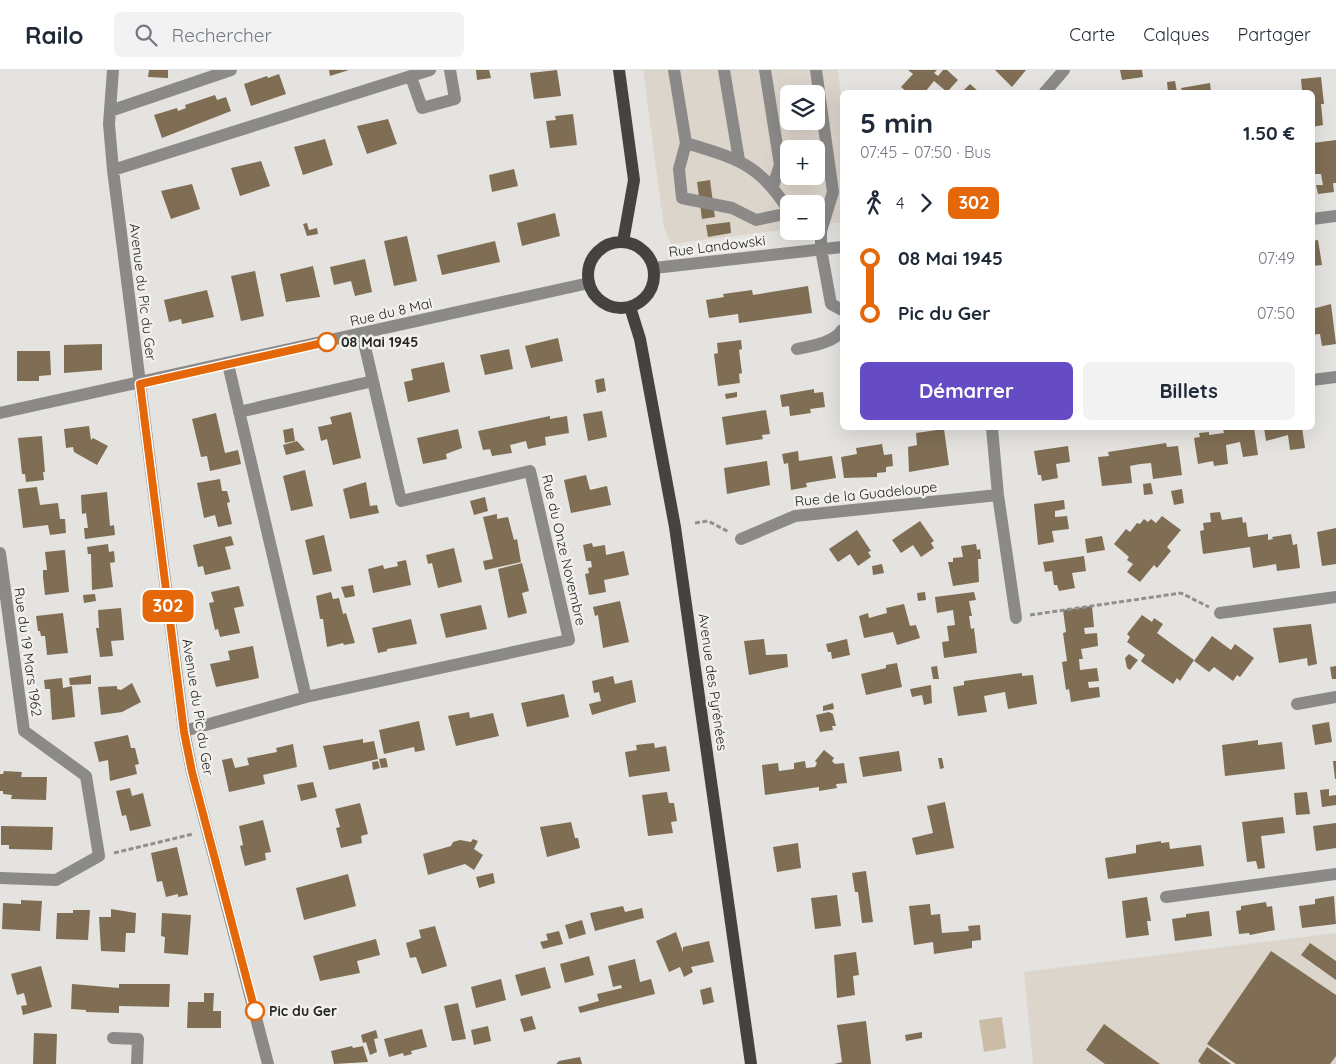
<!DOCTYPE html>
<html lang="fr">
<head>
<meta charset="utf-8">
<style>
  :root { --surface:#fff; --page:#f2f2f3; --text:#1f2937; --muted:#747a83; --line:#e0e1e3; --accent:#654bc4 }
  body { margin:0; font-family:Quicksand,sans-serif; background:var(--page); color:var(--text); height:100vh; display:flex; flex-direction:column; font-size:19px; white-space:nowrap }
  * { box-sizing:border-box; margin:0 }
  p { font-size:16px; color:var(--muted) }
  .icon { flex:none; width:28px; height:28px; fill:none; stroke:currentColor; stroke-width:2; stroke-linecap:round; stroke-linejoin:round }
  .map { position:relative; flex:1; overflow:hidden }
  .sheet { position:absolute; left:840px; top:20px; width:475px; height:340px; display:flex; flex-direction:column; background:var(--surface); border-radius:8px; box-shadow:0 5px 20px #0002 }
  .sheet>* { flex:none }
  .badge { padding:0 10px; border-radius:8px; font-size:18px; line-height:32px }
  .controls { position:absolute; left:780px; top:15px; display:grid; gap:10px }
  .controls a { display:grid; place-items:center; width:45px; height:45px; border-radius:8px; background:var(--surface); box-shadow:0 5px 20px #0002; font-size:25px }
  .map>.badge { position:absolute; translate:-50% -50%; box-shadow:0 0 0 2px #fff }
  .legs { display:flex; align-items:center; gap:8px; height:55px; padding:0 20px; font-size:16px }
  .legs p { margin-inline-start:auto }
  .head { display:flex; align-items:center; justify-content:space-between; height:85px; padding:0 20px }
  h1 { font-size:28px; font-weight:800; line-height:38px }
  .button { display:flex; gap:10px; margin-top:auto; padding:10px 20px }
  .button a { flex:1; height:58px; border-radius:8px; background:var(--accent); color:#fff; font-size:20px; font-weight:800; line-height:58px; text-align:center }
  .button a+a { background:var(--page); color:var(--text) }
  ul { padding:0 20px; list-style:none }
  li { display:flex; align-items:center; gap:18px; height:55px; font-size:19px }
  li i { display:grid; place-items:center; width:8px; height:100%; margin:0 6px; background:currentColor }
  li i::after { content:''; width:12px; height:12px; margin:-6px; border:4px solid; border-radius:50%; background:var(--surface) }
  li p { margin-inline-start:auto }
  li:first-child i { background:linear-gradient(#0000 50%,currentColor 0) }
  li:last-child i { background:linear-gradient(currentColor 50%,#0000 0) }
  header { display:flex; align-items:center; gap:30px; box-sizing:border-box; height:70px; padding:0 25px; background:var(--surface); border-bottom:1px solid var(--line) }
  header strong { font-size:24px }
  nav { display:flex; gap:28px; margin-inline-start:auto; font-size:18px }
  .search { width:350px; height:45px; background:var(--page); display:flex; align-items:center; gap:12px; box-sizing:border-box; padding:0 18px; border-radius:8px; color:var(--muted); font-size:19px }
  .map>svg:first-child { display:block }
</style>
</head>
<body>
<header>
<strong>Railo</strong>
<div class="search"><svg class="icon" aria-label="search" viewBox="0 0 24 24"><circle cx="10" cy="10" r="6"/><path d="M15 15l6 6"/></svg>Rechercher</div>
<nav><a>Carte</a><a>Calques</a><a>Partager</a></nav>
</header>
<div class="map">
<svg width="1336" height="994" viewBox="0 0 1336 994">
  <rect width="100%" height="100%" fill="#e5e3df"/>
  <path fill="#dcd5cb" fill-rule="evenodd" d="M643,0H838L842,33V152L816,156V134H789V159L671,174L664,158ZM789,24H816V51H789ZM789,79H816V106H789Z
    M1336,863V994H1033L1024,902Z"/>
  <path fill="#cbbca6" d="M1002,947L1006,978L984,982L979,950Z"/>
  <path fill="#7f6e54" d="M149,0H168V8L148,7Z
    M329,0H349L330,6Z
    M476,0H489L491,8L477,10Z
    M557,0L561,26L534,29L530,3Z
    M908,0H937L934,3L938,6L943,0H947L958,10L947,22L934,11L925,22H907L901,17L913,4Z
    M995,0H1026L1012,17Z
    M1120,0H1142L1143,7L1122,10Z
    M279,4L286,24L251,36L244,14L267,6L268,8Z
    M1321,7L1324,34H1321L1323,55L1312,57V22H1294V21L1302,20L1301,9Z
    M1175,11L1177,22H1168L1167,12Z
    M1210,13L1211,22H1182L1181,18Z
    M970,14L979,22H962Z
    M215,25L217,30L226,27L231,41L162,68L154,45L177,38L178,41L186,38L185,35Z
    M573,44L577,75L550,78L546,51L556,50L555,46Z
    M388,49L397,74L367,84L357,56Z
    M325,69L333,95L303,105L294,77Z
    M1336,70V113H1333L1334,122L1318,124L1316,115H1323L1321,104H1313V73Z
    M261,91L270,116L240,126L231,98Z
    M514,99L518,116L492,122L489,105Z
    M710,110L715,147L702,149L697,112Z
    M192,114L200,139L171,149L161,121Z
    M555,143L560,166L522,176L517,153Z
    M730,152L731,163L708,167L706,155Z
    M307,153L309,160L317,158L318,164L307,166L303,154Z
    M407,166L417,211L394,216L384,171Z
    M1318,170L1322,195L1312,196V171Z
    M495,171L500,192L442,205L437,185Z
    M365,189L372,222L355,226L351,211L334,215L330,197Z
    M313,196L320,227L286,232L280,204Z
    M255,201L264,246L241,251L231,206Z
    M808,216L812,243L739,253L738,244L709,248L706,230L724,227L723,224L752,220L753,225Z
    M207,220L214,247L182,254L181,249L169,252L164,230Z
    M1331,234L1336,274L1322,276L1320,264L1312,265V239Z
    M558,268L563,291L531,298L525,276Z
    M741,270L742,279L739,280L742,303L739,304L740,313L718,316L714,284L718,283L717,273Z
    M102,274V300L64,303V275Z
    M509,279L513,299L485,305L480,285Z
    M17,281H50L51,305L39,306V311H17Z
    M444,292L450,322L408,332L404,312L413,310L411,299Z
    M604,308L606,321L597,323L595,310Z
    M814,319V323L823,322L825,337L810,339L811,343L790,346L789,336L782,337L780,325Z
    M737,322V327L726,329L725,324Z
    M766,340L770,364L762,365L763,369L726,375L722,347Z
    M602,341L607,367L588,371L583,344Z
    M351,342L361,388L333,395L327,369L321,371L318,357L332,354L330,347Z
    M216,343L225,383L238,380L241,394L210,401L207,386L201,387L192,349Z
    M550,346V349L567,346L569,363L545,367L546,375L528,379L526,371L510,375L512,383L492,386L490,379L483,380L478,361Z
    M89,356L91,370L93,368L108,376L97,395L74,382L73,377L66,378L64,359Z
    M293,358L295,371L285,373L283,360Z
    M1229,358H1254L1258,385L1243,387L1240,372L1226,375L1228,394L1214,396L1213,391L1198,394L1194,368L1200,367L1199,363L1209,362V365L1224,363L1223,359Z
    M1264,358H1302L1305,378L1290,380L1288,365L1266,371Z
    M458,359L462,378L446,384L447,389L423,394L417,368Z
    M944,359L949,395L909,402L908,377L917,375L916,363Z
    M42,366L45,402H43L44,410L26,412L25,404H22L18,368Z
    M297,371L305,380L286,385L283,375Z
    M1166,373L1167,377L1178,376L1182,405L1153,409L1151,393L1140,394L1130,396L1132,413L1102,416L1098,387L1109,386L1108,382Z
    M882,374L884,385L892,384L893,396L886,397V402L877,403V407L844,408L841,387L857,384L856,378Z
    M1068,376L1070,392L1056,394L1058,408L1042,411L1041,405H1038L1034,381Z
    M798,381L799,391L832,386L836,408L806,413L807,417L791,420L788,393L784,394L782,384Z
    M767,391L770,415L727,424L724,398Z
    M305,400L313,436L291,441L283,406Z
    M586,405L590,420L607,416L611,435L571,443L564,410Z
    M220,409L222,421H227L230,432L227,433L232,454L218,457L215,445L204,448L197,413Z
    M366,412L370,436L377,435L379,443L350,449L343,419Z
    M1151,413L1153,424L1144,425L1143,414Z
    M37,417L40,435L58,433L60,449H65L66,463L50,465L48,455L23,458L18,419Z
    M1182,419L1184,433L1174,435L1171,421Z
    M107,422L110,456L114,455L115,465L85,469L84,458H88L86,443L82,444L81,425Z
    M485,427L488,441L474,445L470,431Z
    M1064,430L1065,439L1055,441V447L1067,446L1069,459L1052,461L1054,472L1038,475L1034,434Z
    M1220,442L1222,450L1242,447L1243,453L1246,452L1248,467L1268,464V470L1273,469L1272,467L1291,464L1293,475L1297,474L1300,498L1277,501L1276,494L1253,498L1250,477L1203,484L1200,461L1204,460L1203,453L1211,452L1210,443Z
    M497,444V449L508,447L514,470L517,469L521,492L485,500L483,491L493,489L483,447Z
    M1162,446L1181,460L1167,477L1171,481L1157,498L1154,495L1140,512L1127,502L1133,494L1127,490L1129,487L1114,474L1126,459L1130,462L1137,453L1140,454L1144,449L1148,452L1151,449L1156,453Z
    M920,451L934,471L931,473L934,478L921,487L913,475L901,483L892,470Z
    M1336,458V494L1322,496L1317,462Z
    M857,460L871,481L868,482L871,487L858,496L850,484L838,492L829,479Z
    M324,465L332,501L313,505L305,470Z
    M231,466L234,475L225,477L231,499L205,505L203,496L198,497L193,475Z
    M1102,466L1105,480L1087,483L1085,469Z
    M592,473L593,477L605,475L606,485L624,481L629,505L604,510L606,522L589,525L585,504L589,503L588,498L592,497L591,491H586L583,475Z
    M108,474L109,482L114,481L115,492L110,493L113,517L92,520L91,484H88L87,477Z
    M976,474L977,480L980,479L981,489H978L979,512L953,516L948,492H953V488L963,487L961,476Z
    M454,478L462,512L438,518L432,493L428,494L426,485Z
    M65,480L69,522L45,525L43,507V500H47L45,482Z
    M1084,486L1086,501L1072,503L1075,518L1059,521L1057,515H1054L1052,501L1045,502L1043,492Z
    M406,490L411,515L373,523L368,499L383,495L384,499L398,496L397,492Z
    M522,493L529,521L522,523L527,543L508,548L498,499Z
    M882,494L884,503L873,505L872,496Z
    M353,515L355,526L345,528L341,517Z
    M239,516L244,536L234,538L240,563L220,567L218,559L215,560L209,533L214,532L211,522Z
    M331,522L333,529L339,528L343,544L346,543L355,573L344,575L343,573L327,577L323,549H320L316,526Z
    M925,522L926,530L918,531L917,523Z
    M974,522L976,530L969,531L972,546H969L971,559L974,558L977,583L944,588L942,572L949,571L947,556L955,555L953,540L937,543L935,527Z
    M95,524L96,531L84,533L83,525Z
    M620,531L629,572L603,578L598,545L595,546L593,537Z
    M904,534L910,556L916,555L920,568L897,575L893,562L864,568L859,546L868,543L869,548L887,543L886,538Z
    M481,535L487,559L446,568L440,544Z
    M1092,536L1094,557L1084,558L1085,564L1097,563L1098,576L1081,579L1083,589H1079L1080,600L1097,598L1099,611L1088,612L1089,618L1099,617L1100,627L1071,632L1069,619L1066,620L1062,592L1067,591L1063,563L1066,562L1063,540Z
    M121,538L124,570L111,571L113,586L100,587L96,558H99L98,540Z
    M63,543L68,583L47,585L45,566H41L40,561H38L36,546Z
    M1142,545L1152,552L1154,548L1163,554L1157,563L1194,590L1180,611L1177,608L1173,614L1143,593L1141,591L1145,585L1127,572L1130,567L1127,564Z
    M411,549L417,574L387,579V581L378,583L372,558Z
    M1311,554L1317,594L1308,596L1307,588L1279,593L1273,558Z
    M1212,566L1231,580L1235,574L1254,588L1240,607L1237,605L1233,611L1214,597L1209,602L1194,591Z
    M764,569L766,585L787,584L788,597L749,605L744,571Z
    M847,569L850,585L832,589L831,582H828L826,574Z
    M253,576L259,608L216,617L210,594L230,590L228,581Z
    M1129,584L1138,590L1130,600L1127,598L1125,588Z
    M897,593L902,617L866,625L861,604L886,598V595Z
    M937,596L939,609H933L931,597Z
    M1336,596V609H1332L1330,597Z
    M1022,603V606L1033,605L1037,634L1008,639L1005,622L984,626L987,642L958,646L953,617L964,615V611Z
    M91,605V614L70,615L69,608Z
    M613,606L615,614L632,610L636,632L592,645L589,634L601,631L599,622L594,623L592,611Z
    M62,608L63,618L72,616L75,647L52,650L50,619H45L44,610Z
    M132,613L141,632L122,642L101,645L98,617L117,616V619L121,620Z
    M931,615L932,633L924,635L922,625L912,627L910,619Z
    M564,624L569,647L527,657L521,633Z
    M833,633L834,639L823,641V636Z
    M469,642L470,648L493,643L499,666L456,676L448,646Z
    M829,642L833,644L836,656H832L833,660L820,662L816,645Z
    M419,651L425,680L415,682L414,677L384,684L379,660Z
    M1329,652L1332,672L1315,675L1312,655Z
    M128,665L131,678H135L139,694L135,695L137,704L110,711L108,690L99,692L94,672Z
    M363,669V673L374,671L378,689L329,700L323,676Z
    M1258,670V675L1282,672L1285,699L1225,706L1222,675Z
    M654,673L655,678L666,676L670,701L629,707L625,682L637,680L636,675Z
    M293,674L297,697L263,705L265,714L229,722L222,690L232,688L235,698L249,695L247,688L277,682L276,678Z
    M824,680L834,688L832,691L835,694L844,693L847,713L836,714L837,718L819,721V717L765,725L762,695L778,693L779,701L794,699V693L805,691L806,698L815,697L817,693L815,691Z
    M899,681L902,701L863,707L859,687Z
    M386,688L388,697L381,698L379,689Z
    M938,688H942L944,698L940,699Z
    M378,691L380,698L373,700L372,692Z
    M1333,691H1336V709H1335Z
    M4,701L22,702L21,707H47L46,730L11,729L12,725L3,724V721H0V704H3Z
    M313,712L317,727L301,731L297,715Z
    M130,718L132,726L143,723L151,756L130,761L126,745L122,746L116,721Z
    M1329,719V726L1336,725V735L1322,737L1320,720Z
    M667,722L669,733H674L677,751L671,752L673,763L648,766L642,725Z
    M1307,722L1310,744L1296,745L1294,723Z
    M945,732L954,778L916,785L912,768L933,763L927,736Z
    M360,733L368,764L361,766L362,773L341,778L336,758L340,757L335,739Z
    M1283,747L1285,763L1261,766L1265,798L1258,799L1256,791L1247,792L1242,752Z
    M263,750L271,782L265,783L266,790L245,796L240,776L243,775L239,756Z
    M571,752L575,768H578L580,778L547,787L540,757Z
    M1336,753V778L1316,781L1313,756Z
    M1,756L53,757L52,780L9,779V775H1Z
    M473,769L478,771L474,779L483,785L474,800L465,794L428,805L423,784L451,776L453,772L460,770L471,772Z
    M1161,771V773L1169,772L1170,779L1201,775L1204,796L1108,809L1105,788L1136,783V775Z
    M798,773L801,798L777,802L773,777Z
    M177,777L188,825L178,827V824L166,827L162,811L157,812L151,783Z
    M866,801L873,852L862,853L858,822H855L852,803Z
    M493,803L495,813L479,818L476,807Z
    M348,804L356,836L304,850L296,818Z
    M837,825L841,856L815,859L811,828Z
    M1334,826L1336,854L1302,858L1299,836L1315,834V829Z
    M1147,827L1151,851H1147L1149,865L1126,868L1122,831Z
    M21,830L42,831L40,861L2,859L3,833L21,834Z
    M1266,832L1267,837L1272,836L1275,860L1250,865L1249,863L1239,864L1236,841L1241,840V836Z
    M930,834L931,845L940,844L942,863L969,861L968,856L980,855L981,870L972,871V878L934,884L933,872L914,875L909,836Z
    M623,836L625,842L642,838L644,848L595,861L590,843Z
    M111,839L136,843L135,863H126L125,882L101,881L99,847H111Z
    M73,840H90L88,870L56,869L57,843H73Z
    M1209,841L1212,866L1175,871L1172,849L1186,847V844Z
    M162,843L191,845L188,885L164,883L165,867L161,866Z
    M582,850L586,864L569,869L565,855Z
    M435,856L447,896L422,904L416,887L410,888L406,873L421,868L419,860Z
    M559,861L563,874L543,879L540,872L548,870L546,864Z
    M676,862L683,882V877L709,871L714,892L691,897L693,902L684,907L680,897L669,902L656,871Z
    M376,869L380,885L357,891L360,903L320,911L313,886Z
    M1310,873L1336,891V910L1301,885Z
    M1271,881L1336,925V986L1330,994H1236L1207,974Z
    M856,882L859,905L853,906L855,925L837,928L834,885Z
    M589,886L594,905L565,913L560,894Z
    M635,889L640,912L651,909L655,924L580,943L578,937L599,931L597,924L622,918L621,915L613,917L608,896Z
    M41,896L52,937L23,945L21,936L27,935L24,923L17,925L11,904Z
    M545,897L551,918L521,926L515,905Z
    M501,909L506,930L476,938L471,917Z
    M72,914L119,918V914H170L169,937L119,936V943L86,942V940L71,939Z
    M711,917L714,932L703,935L700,920Z
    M204,923H214L213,941H221V958H187L188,932H204Z
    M458,933L466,969L452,971L444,936Z
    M532,946L536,959L524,962L520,949Z
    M866,951L871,994H834L842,992L837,955Z
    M1104,954L1126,970L1160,994H1105L1086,980Z
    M488,956L491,971L474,975L471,960Z
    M422,959L427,977L411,981L412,984L404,986L403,983L389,987L384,969Z
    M376,960L378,968L374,969L377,982L370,985L366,972L363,973L361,965Z
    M922,962V968L906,971L905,965Z
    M34,963L57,964L56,994H33Z
    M352,976L353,978L363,976L368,992L334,994L331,981Z
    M1207,977L1231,994H1201L1198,991Z
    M580,987L582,994H556L559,991Z"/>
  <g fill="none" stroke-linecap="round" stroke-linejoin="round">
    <path stroke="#91908d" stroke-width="3" stroke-dasharray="5 2.5" stroke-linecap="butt" d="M695,453L708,451L729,462
      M1030,545L1181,523L1209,537
      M114,783L193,764"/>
    <path stroke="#8b8a89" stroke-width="12" d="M113,0L109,54L113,100L184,661L192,702L268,994
      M674,0L686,73C737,89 759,93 789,141
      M724,0L739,90
      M765,0L780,95L773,116
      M816,0L833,122L821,161V179L831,234L842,240
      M411,7L422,38L455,29L450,0
      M1045,22L1064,0
      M110,41L231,0
      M686,73L679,99L682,128L732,138L756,150L789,143
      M113,100L430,0
      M1312,149L1336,146
      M654,198L842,177
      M797,279C811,276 834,273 842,260
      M228,294L306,627
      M1312,310L1336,307
      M239,342L373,311
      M0,343L589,213
      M992,358L998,425L1016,548
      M741,469L795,446L998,425
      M0,483L24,661L86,706L99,786L56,810L0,808
      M1220,543L1336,527
      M1297,634L1336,627
      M184,661L306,627L569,570L530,401L401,431L362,264
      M1166,827L1336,804
      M113,968L138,969L137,994"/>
    <path stroke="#454341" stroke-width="12" d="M619,0L634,110L623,172
      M588 205a33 33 0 1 1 66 0a33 33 0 1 1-66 0Z
      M630,237L640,269L675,457L751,994"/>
  </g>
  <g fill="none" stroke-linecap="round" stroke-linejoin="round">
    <g stroke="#fff" stroke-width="11">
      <path id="line-1" d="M255,941L192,702L184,662L140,314L327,272"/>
    </g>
    <use href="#line-1" stroke="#e46809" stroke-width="8"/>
  </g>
  <g fill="#fff" stroke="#e46809" stroke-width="2.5">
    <circle cx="327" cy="272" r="9"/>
    <circle cx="255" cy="941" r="9"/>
  </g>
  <g text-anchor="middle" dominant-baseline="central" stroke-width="5" stroke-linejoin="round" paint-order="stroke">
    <g font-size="14" fill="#262524" stroke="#f2f0ec">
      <text transform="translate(717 176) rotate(-7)">Rue Landowski</text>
      <text transform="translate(143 222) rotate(83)">Avenue du Pic du Ger</text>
      <text transform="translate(391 242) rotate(-13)">Rue du 8 Mai</text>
      <text transform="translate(866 424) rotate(-6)">Rue de la Guadeloupe</text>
      <text transform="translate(564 480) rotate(77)">Rue du Onze Novembre</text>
      <text transform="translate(28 582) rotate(82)">Rue du 19 Mars 1962</text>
      <text transform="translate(713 612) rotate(82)">Avenue des Pyrénées</text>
      <text transform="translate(198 637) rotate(81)">Avenue du Pic du Ger</text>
    </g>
    <g font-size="14" font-weight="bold" fill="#262524" stroke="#f2f0ec" text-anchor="start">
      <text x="341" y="272">08 Mai 1945</text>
      <text x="269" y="941">Pic du Ger</text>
    </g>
  </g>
</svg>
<div class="controls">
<a><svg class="icon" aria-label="layers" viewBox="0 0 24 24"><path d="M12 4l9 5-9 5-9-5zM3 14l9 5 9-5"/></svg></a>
<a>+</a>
<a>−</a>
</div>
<b class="badge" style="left:168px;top:536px;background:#e46809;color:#fff">302</b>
<section class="sheet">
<div class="head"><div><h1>5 min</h1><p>07:45 – 07:50 · Bus</p></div><b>1.50 €</b></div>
<div class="legs"><svg class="icon" aria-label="walk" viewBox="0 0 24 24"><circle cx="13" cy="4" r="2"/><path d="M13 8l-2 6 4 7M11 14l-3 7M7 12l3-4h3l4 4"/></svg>4<svg class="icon" aria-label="forward" viewBox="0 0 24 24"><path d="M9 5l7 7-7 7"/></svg><b class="badge" style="background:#e46809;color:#fff">302</b></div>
<ul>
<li><i style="color:#e46809"></i><b>08 Mai 1945</b><p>07:49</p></li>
<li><i style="color:#e46809"></i><b>Pic du Ger</b><p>07:50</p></li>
</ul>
<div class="button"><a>Démarrer</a><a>Billets</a></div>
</section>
</div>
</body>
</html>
